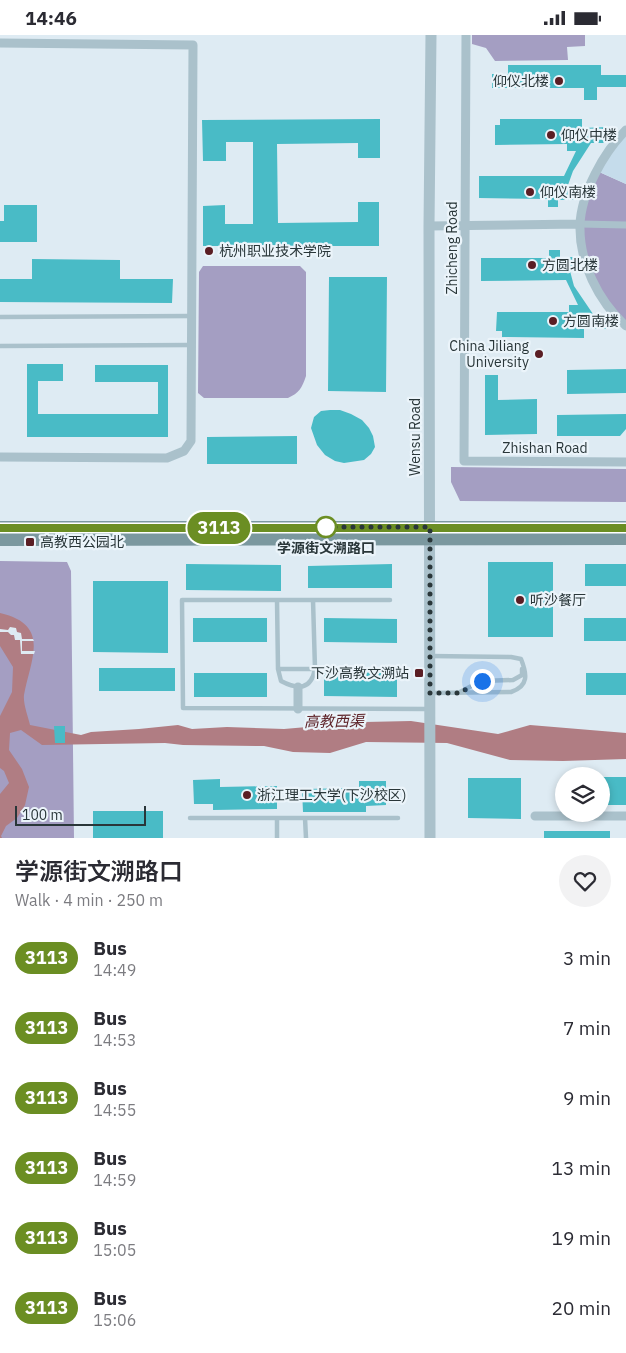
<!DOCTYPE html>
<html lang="en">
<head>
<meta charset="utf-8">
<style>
  :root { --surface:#fff; --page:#f2f2f3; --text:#2b2b33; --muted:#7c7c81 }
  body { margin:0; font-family:"IBM Plex Sans","Noto Sans SC",sans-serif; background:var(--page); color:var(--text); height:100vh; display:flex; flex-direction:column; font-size:19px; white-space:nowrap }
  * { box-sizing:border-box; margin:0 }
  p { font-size:16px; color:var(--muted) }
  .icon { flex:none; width:28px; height:28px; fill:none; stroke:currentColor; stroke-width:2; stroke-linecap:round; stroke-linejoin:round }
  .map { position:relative; height:803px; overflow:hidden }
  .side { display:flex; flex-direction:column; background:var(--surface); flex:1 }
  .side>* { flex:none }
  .badge { padding:0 10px; border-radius:16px; font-size:18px; line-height:32px }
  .tools { position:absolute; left:555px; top:732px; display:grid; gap:10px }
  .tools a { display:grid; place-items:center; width:55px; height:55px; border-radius:50%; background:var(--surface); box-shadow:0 2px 8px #0003; font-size:25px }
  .scale { position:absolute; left:15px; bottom:12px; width:131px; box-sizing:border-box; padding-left:5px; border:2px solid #293639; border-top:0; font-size:14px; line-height:18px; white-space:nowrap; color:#293639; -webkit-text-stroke:4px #ebf4fa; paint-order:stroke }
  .you { position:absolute; width:25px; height:25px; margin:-12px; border:4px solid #fff; border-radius:50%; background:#1a73e8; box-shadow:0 0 0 8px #1a73e833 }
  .map>.badge { position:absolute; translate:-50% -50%; box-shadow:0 0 0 2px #fff }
  .round { display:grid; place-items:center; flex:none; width:52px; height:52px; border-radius:26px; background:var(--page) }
  .headline { display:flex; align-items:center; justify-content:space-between; height:85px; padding:0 15px }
  h1 { font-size:24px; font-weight:600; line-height:38px }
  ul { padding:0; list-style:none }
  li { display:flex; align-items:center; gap:15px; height:70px; padding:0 15px }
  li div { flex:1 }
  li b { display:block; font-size:19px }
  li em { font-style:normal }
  li .badge { min-width:55px; font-weight:700; text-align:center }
  .status { display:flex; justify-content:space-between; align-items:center; height:35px; padding:0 25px; background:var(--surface); direction:ltr }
  .status svg { height:14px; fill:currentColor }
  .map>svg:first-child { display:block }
</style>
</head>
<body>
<div class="status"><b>14:46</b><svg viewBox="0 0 49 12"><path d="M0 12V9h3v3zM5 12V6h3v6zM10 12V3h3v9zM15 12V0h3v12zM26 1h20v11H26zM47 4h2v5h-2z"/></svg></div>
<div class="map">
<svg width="626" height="803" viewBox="0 0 626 803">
  <rect width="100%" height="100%" fill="#deebf3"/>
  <path fill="#a49ec2" d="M472,0H585V11L567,12L568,25L495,26L486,13L472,9Z
    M597,136L626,149V291L599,260L584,224L580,190Z
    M203,231H300L306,237V341C302,353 299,358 288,363H204L198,358L199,237Z
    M451,432L626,434V467L460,466L451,447Z
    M0,526L67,527L71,536L74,803H0Z"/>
  <path fill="#c5dceb" d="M626,95V149L597,136Z"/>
  <path fill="#b07d83" d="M0,578C52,590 30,625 24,660C23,669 28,681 30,690L81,700L91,697L139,694L178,690L192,694L227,692L284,694L307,692L346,691L365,687L411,686L498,699L530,690L626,698V724L563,726L510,725L447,708L366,707L330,718L293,717L264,711L183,710L165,708L42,710L21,695L10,698L9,715L22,734L29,752L25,770L17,783L6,791L1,801L2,803H0V759L9,748L4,736L0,733V681L12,657L13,632L0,611Z"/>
  <path fill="#deebf3" d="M10,592L16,593L17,597L21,598L22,604H33L34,606H22V616H35L34,619H21L20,605H15L14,600H11L8,597H0V594L8,595Z"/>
  <path fill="#49bbc6" d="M508,30H601V40H626V52H597V65H584V53H492V39H508Z
    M380,84V123H358V108L277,109L278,188L358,187V167H379V211H203V171L225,170V189H253V107H226V126H203L202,85Z
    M500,84H582V93L608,92L607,108H591L573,136L568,150H581L578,165H558V172H548V164L479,163V141H564L576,116H567V109L495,110V90H500Z
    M4,170H37V207H0V186H4Z
    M549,215H560V222H577L582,236H570L574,251L593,279H606L610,283V294H584V303L502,302V296H496L497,277H569V270H578L566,245L481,246V223H549Z
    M32,224L120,225V244H173L172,268L0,267V244H32Z
    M329,242H387L386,357L328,356Z
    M27,329H63V346H38V379H158V347H95V330H168V402H27Z
    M626,334V358L567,359V335Z
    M485,340H498V365L537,364V399L485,400Z
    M330,375H340L351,379L362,385L369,393L373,401L375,412L371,419L364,425L344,428L335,426L325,420L317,410L311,393L314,382L321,376Z
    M626,379V394L620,401H557V380Z
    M297,401V429H207V402Z
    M488,527H553V602H488Z
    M186,529L281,530V556L186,555Z
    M392,529V553H308V531Z
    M585,529H626V551H585Z
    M93,546H168V618L93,617Z
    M193,583H267V607H193Z
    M324,583L397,584V608L324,607Z
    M584,583H626V606H584Z
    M99,633H175V656H99Z
    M324,637L397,638V662L324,661Z
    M194,638H267V662H194Z
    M586,638H626V660H586Z
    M54,691H65V708H55Z
    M601,742H626V770H601Z
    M468,743H521V784L468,783Z
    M220,744V752L277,751V774L213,775V769H194L193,745Z
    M359,746H386V770L366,771V777H303L302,754L359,753Z
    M93,776H163V803H93Z
    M544,796H610V803H544Z"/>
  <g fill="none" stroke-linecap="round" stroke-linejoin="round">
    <path stroke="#aac1cb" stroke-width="4.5" d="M0,282L192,281
      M0,311L191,310
      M277,565L278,634H315L313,565
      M390,565H182L183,673L428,674
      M430,621L511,622L521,624C527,639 529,651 511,657L432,658
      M278,634L281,646C298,655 311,655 315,634
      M460,657L481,646L513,645L522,640V634
      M190,783H398
      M277,783V803
      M305,783L306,803"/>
    <path stroke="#aac1cb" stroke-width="7" d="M580,189L626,190"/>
    <path stroke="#aac1cb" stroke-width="9" d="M466,0L464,426L626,427
      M0,8L193,10L191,406L184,416L167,423L0,422
      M626,95C604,117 581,158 580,190C579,227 598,266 626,291
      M429,191L580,189
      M298,674V652
      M535,781H626"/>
    <path stroke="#aac1cb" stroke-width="11" d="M430,803L429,191L431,0"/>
    <path stroke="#7b989f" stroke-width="14" d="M0,493H626
      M0,504L626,503"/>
  </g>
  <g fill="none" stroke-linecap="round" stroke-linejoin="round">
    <g stroke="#fff" stroke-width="11">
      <path id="line" d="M0,493H626"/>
    </g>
    <use href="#line" stroke="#6b8e23" stroke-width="8"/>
    <path stroke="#293639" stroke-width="5" stroke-dasharray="0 9" d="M326,492H430V658H459L482,646"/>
  </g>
  <g fill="#5a1e24" stroke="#ebf4fa" stroke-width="2">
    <circle cx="559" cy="46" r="5"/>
    <circle cx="551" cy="100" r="5"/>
    <circle cx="530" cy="157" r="5"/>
    <circle cx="209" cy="216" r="5"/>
    <circle cx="532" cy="230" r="5"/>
    <circle cx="553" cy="286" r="5"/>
    <circle cx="539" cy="319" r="5"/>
    <rect x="25" y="502" width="10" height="10" rx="2.5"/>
    <circle cx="520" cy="565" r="5"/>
    <rect x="414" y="633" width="10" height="10" rx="2.5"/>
    <circle cx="247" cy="760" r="5"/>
  </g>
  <circle fill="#fff" stroke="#6b8e23" stroke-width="2.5" cx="326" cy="492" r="10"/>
  <g text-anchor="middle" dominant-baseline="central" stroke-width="4.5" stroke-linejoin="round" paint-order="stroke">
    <g font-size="14" fill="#293639" stroke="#ebf4fa" text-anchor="start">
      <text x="549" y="46" text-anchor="end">仰仪北楼</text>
      <text x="561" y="100">仰仪中楼</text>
      <text x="540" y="157">仰仪南楼</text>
      <text x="219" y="216">杭州职业技术学院</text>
      <text x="542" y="230">方圆北楼</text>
      <text x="563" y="286">方圆南楼</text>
      <text x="529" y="311" text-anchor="end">China Jiliang<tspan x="529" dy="16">University</tspan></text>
      <text x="40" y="507">高教西公园北</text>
      <text x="530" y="565">听沙餐厅</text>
      <text x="409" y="638" text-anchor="end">下沙高教文溯站</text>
      <text x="257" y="760">浙江理工大学(下沙校区)</text>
    </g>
    <g font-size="14" fill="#293639" stroke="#ebf4fa">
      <text transform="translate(452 213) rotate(-90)">Zhicheng Road</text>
      <text transform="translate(415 402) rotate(-90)">Wensu Road</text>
      <text x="545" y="413">Zhishan Road</text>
    </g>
    <g font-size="14" font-weight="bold" fill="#293639" stroke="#ebf4fa">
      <text x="326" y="513">学源街文溯路口</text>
    </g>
    <g font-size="15" font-style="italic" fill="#5a1e24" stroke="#ebf4fa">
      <text transform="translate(334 686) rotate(-1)">高教西渠</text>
    </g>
  </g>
</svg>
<div class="tools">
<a><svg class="icon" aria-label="layers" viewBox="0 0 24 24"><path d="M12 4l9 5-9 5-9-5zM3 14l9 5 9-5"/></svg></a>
</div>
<div class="scale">100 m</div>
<div class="you" style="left:482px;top:646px"></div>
<b class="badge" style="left:219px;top:493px;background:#6b8e23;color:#fff">3113</b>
</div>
<section class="side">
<div class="headline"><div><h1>学源街文溯路口</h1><p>Walk · 4 min · 250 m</p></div><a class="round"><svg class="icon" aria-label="heart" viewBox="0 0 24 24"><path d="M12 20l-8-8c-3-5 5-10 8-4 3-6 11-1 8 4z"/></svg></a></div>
<ul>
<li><span class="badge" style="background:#6b8e23;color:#fff">3113</span><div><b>Bus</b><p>14:49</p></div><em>3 min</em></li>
<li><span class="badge" style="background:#6b8e23;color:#fff">3113</span><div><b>Bus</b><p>14:53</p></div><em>7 min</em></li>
<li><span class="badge" style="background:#6b8e23;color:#fff">3113</span><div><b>Bus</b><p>14:55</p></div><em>9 min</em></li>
<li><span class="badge" style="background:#6b8e23;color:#fff">3113</span><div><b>Bus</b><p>14:59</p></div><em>13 min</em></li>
<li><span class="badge" style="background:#6b8e23;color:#fff">3113</span><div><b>Bus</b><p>15:05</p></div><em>19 min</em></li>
<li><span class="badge" style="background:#6b8e23;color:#fff">3113</span><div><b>Bus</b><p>15:06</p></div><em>20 min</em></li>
</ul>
</section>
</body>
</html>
